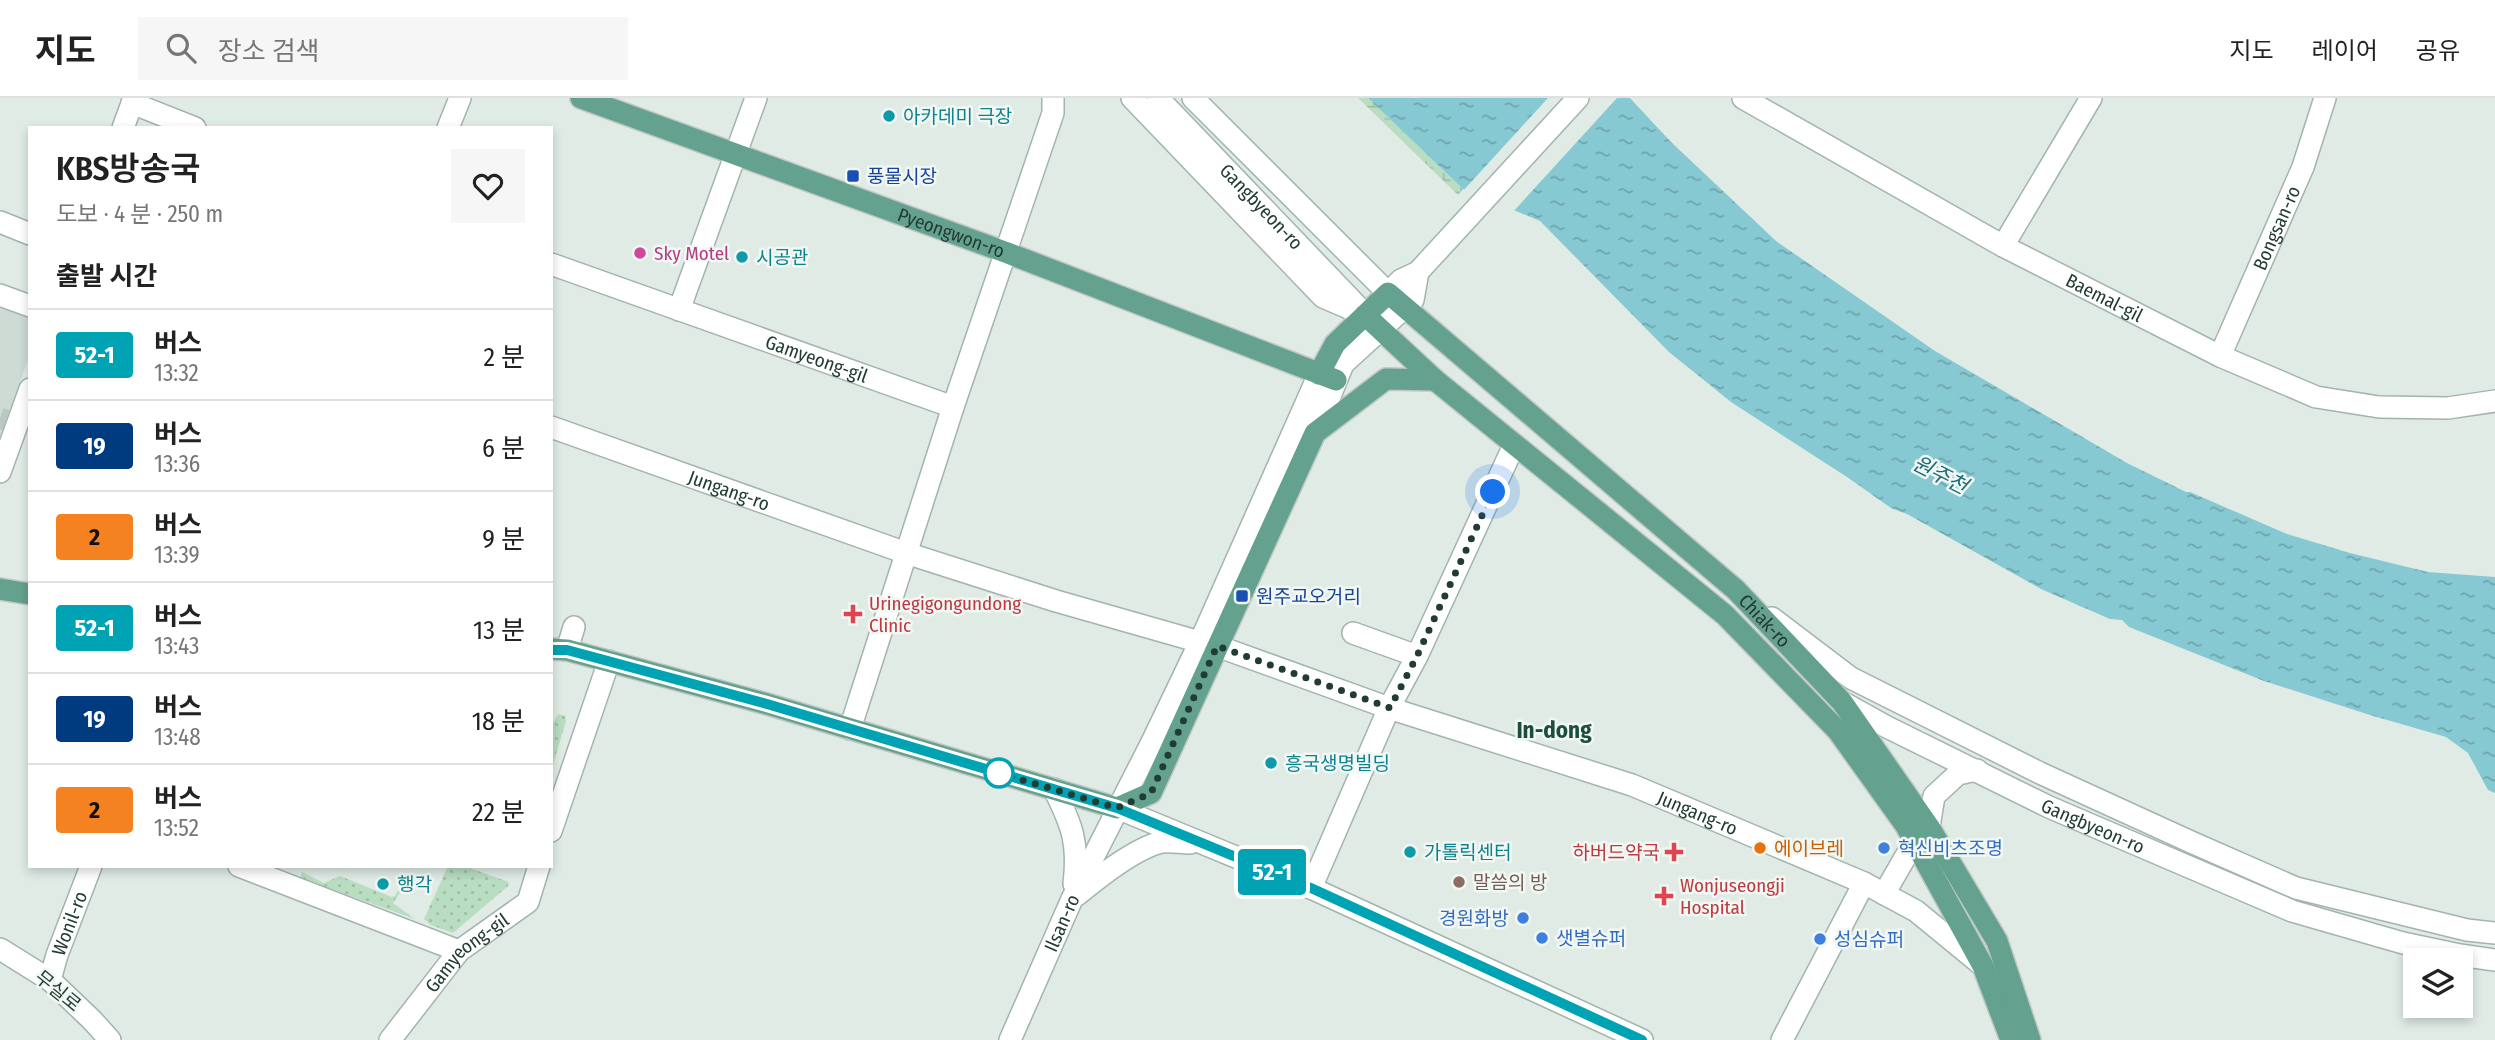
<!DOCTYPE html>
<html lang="ko">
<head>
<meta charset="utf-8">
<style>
  :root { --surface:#fff; --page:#f6f6f6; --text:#222; --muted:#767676; --line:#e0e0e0 }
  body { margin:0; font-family:"Fira Sans Condensed","Noto Sans KR",sans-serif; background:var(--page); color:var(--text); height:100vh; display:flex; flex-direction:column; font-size:26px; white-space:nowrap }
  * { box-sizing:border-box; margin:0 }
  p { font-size:23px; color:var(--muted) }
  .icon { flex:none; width:38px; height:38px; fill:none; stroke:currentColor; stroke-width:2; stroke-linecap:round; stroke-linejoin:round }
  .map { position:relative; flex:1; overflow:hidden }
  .drawer { position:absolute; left:28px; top:28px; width:525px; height:742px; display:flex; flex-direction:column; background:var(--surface); border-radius:0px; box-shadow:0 4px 10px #0003 }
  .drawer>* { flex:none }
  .badge { padding:0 14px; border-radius:5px; font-size:24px; line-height:46px }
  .buttons { position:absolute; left:2403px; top:850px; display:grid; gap:14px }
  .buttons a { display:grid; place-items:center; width:70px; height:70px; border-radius:0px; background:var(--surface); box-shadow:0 4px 10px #0003; font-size:35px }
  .you { position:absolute; width:35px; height:35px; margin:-18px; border:5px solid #fff; border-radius:50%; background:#1a73e8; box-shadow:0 0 0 10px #1a73e833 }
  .map>.badge { position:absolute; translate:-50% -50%; box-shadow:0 0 0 4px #fff }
  h2 { padding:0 28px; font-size:26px; line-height:63px }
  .round { display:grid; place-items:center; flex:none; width:74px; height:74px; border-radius:0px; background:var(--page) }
  .head { display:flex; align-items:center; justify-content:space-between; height:119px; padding:0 28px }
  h1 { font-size:33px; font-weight:600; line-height:52px }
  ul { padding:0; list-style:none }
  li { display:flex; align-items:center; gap:21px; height:91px; padding:0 28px; border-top:2px solid var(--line) }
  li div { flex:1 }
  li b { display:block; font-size:26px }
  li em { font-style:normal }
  li .badge { min-width:77px; font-weight:700; text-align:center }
  header { display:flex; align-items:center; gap:42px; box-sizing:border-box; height:98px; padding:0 35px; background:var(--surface); border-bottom:2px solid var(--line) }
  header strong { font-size:33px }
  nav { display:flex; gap:38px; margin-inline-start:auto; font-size:24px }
  .search { width:490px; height:63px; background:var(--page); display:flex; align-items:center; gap:18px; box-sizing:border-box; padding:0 24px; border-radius:0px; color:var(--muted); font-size:26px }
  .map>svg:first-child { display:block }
</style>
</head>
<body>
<header>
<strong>지도</strong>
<div class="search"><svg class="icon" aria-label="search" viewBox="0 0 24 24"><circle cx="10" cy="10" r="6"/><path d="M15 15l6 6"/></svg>장소 검색</div>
<nav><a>지도</a><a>레이어</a><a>공유</a></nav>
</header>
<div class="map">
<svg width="2495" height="942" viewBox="0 0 2495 942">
  <defs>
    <pattern id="grass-dots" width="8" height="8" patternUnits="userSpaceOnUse" patternTransform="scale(1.75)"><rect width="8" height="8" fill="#b8ddc1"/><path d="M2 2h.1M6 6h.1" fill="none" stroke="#9ebfa6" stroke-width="1.8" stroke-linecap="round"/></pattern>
    <pattern id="wetland-marsh" width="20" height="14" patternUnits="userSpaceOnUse" patternTransform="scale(1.75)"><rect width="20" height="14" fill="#b8ddc1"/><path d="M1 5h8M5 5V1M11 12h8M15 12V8" fill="none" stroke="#9ebfa6"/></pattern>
    <pattern id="water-ripples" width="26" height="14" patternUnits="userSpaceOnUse" patternTransform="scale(1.75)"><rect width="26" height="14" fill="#87c9d2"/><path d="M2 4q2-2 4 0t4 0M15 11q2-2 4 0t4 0" fill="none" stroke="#6ea4ab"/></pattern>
  </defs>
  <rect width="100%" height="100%" fill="#e0ebe6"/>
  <path fill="#cedbd5" d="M0,202L30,213V256L0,340Z"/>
  <path fill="url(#grass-dots)" d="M558,616L565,618L566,623L551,673V629Z
    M448,768H464L509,784L508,788L453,835L431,827L424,821Z
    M302,774L324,785L340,778L392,799L395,798L404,783V789L393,805L415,821L300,780Z"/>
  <path fill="url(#wetland-marsh)" d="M1358,0H1368L1463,91L1458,97Z"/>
  <path fill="url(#water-ripples)" d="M1368,0H1630L1671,44L1776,143L1935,253L2127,365L2186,394H2190L2287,436L2350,455L2428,474L2495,479V695L2488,692L2468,655L2446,639L2370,617L2264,583L2129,529L2122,522L2110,521L2041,491L1907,416L1891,410L1847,379L1731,304L1669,254L1540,123L1463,91Z"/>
  <path fill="#e0ebe6" d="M1548,0H1617L1512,115L1462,94Z"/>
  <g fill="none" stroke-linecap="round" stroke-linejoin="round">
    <path stroke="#bac8c2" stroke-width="21" stroke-dasharray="21 10" stroke-linecap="butt" d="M0,320L6,322"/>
    <g stroke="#a3b3ad" stroke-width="24">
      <g id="minor">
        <path d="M1132,0L1323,199L1365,217"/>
        <path id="s1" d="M1158,0L1359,210"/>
        <path d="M1193,0L1388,195L1401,182L1418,174L1578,0"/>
        <path id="s2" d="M1743,0L2003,148L2220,258L2316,299L2379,309L2448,310L2495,303"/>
        <path d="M132,5L195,30"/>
        <path d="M123,30L134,0"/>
        <path d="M448,30L460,0"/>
        <path d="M0,124L30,136"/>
        <path d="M2003,148L2091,0"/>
        <path id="s3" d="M551,166L953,309"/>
        <path d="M0,197L30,208"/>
        <path d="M679,212L756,0"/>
        <path id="s4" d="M2220,258L2303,69L2325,0"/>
        <path id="s5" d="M551,329L906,455L1056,503L1200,544"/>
        <path d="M1315,335L1343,266L1413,202L1418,174"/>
        <path d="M0,374L30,291"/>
        <path d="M1772,520L1851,580L2040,675L2191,744L2296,790L2467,832L2495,835"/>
        <path d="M1353,535L1417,558"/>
        <path id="s6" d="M1217,548L1389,610L1632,687L1864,785L1916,813L1983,868"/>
        <path d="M567,552L574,529"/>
        <path id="s7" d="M1842,604L1887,629L2049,709L2292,813L2403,845L2460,857L2495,862"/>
        <path d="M850,631L953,309L1053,15V0"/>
        <path d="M1054,691C1072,727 1079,745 1074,786"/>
        <path d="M1117,710L1311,790L1642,942"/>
        <path d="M1929,729L1934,698L1958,676L1977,672"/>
        <path d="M551,733L609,563"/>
        <path d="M239,768L459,853"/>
        <path d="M1311,790L1389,610L1417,558L1514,347"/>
        <path d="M1884,796L1914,744"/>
        <path d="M1077,797C1098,780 1135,750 1162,744C1170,743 1181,745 1190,745"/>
        <path d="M0,851L50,882L92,922L110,942"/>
        <path id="s8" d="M50,882L57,857L91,768"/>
        <path id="s9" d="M390,942L459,853L528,804L539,768"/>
        <path id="s10" d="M1010,942L1072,801L1152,644L1200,544L1319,276"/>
        <path d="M1782,942L1864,785"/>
      </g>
    </g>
    <g stroke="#c1c8c6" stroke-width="24">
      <g id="major">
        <path id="s11" d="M581,0L1005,154L1336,282"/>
        <path d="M1365,217L1435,282L1725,517L1838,633L1906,728L1983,868L2011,942"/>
        <path id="s12" d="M1319,276L1335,246L1388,195L1736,492L1842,604L1929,729L1997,843L2030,942"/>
        <path d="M0,491L30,496"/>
        <path d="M551,551L567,552L767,606L1117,710L1151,695L1315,335L1386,281L1435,282"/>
      </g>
    </g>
    <use href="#minor" stroke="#fff" stroke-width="21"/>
    <use href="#major" stroke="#64a28f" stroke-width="21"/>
  </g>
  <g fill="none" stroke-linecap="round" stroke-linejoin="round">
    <g stroke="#fff" stroke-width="16">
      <path id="line" d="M551,552H567L767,606L1117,710L1311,790L1642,942"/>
    </g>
    <use href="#line" stroke="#00a3b4" stroke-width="10"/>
    <path stroke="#213c33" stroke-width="7" stroke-dasharray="0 12.6" d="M999,675L1117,710L1151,695L1217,548L1390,610L1417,558L1493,394"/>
  </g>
  <g fill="#0f9aa8" stroke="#f1f8f4" stroke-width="2.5">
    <circle cx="889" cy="18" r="7"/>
    <circle cx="742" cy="159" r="7"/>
    <circle cx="1271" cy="665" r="7"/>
    <circle cx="1410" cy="754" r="7"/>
    <circle cx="383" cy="786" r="7"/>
  </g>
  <g fill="#1a4fb4" stroke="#f1f8f4" stroke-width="2.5">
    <rect x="846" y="71" width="14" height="14" rx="3.5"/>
    <rect x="1235" y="491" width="14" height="14" rx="3.5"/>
  </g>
  <circle fill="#d1479c" stroke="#f1f8f4" stroke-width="2.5" cx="640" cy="155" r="7"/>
  <g fill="#e0444e" stroke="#f1f8f4" stroke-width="2.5">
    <path d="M849.5 505.5h7v7h7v7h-7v7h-7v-7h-7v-7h7z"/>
    <path d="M1670.5 743.5h7v7h7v7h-7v7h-7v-7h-7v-7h7z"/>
    <path d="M1660.5 787.5h7v7h7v7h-7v7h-7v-7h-7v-7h7z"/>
  </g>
  <circle fill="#fff" stroke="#00a3b4" stroke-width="3.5" cx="999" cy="675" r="14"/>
  <circle fill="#e8710a" stroke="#f1f8f4" stroke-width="2.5" cx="1760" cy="750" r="7"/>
  <g fill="#3f7fe0" stroke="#f1f8f4" stroke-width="2.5">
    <circle cx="1884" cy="750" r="7"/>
    <circle cx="1523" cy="820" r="7"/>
    <circle cx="1542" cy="840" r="7"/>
    <circle cx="1820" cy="841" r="7"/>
  </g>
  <circle fill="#8d6e63" stroke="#f1f8f4" stroke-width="2.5" cx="1459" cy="784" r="7"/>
  <g text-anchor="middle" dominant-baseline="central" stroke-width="5" stroke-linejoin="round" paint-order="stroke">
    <g font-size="19" fill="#0d838f" stroke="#f1f8f4" text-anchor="start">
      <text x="903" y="18">아카데미 극장</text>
      <text x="756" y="159">시공관</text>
      <text x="1285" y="665">흥국생명빌딩</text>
      <text x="1424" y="754">가톨릭센터</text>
      <text x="397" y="786">행각</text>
    </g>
    <g font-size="19" fill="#164399" stroke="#f1f8f4" text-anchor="start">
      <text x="867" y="78">풍물시장</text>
      <text x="1256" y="498">원주교오거리</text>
    </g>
    <g font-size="19" fill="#213c33" stroke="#f1f8f4">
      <text stroke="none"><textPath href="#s1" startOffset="150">Gangbyeon-ro</textPath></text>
      <text stroke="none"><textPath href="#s4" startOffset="140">Bongsan-ro</textPath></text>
      <text stroke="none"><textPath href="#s11" startOffset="394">Pyeongwon-ro</textPath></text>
      <text stroke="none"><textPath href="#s2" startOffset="413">Baemal-gil</textPath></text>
      <text stroke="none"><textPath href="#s3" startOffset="282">Gamyeong-gil</textPath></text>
      <text stroke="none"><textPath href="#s5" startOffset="189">Jungang-ro</textPath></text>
      <text stroke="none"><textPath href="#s12" startOffset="607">Chiak-ro</textPath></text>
      <text stroke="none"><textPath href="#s6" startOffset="509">Jungang-ro</textPath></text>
      <text stroke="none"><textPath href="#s7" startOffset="280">Gangbyeon-ro</textPath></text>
      <text stroke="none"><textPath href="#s8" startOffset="60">Wonil-ro</textPath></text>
      <text stroke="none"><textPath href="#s10" startOffset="128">Ilsan-ro</textPath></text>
      <text stroke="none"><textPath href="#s9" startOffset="117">Gamyeong-gil</textPath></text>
      <text transform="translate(58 893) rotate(39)">무실로</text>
    </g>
    <g font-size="19" fill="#b23c85" stroke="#f1f8f4" text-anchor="start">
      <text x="654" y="155">Sky Motel</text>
    </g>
    <g font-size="19" fill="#be3a42" stroke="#f1f8f4" text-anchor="start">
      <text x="869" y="505">Urinegigongundong<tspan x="869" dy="22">Clinic</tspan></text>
      <text x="1660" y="754" text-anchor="end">하버드약국</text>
      <text x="1680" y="787">Wonjuseongji<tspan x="1680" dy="22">Hospital</tspan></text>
    </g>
    <g font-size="19" fill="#c56008" stroke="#f1f8f4" text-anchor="start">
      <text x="1774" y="750">에이브레</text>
    </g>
    <g font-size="19" fill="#366cbe" stroke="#f1f8f4" text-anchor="start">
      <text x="1898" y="750">혁신비츠조명</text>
      <text x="1509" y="820" text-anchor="end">경원화방</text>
      <text x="1556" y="840">샛별슈퍼</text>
      <text x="1834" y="841">성심슈퍼</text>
    </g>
    <g font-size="19" fill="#785e54" stroke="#f1f8f4" text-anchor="start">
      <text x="1473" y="784">말씀의 방</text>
    </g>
    <g font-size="21" font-style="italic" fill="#1a6c78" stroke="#f1f8f4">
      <text transform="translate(1940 377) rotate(27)">원주천</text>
    </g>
    <g font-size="23" font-weight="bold" fill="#1c4e40" stroke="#f1f8f4">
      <text x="1554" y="632">In-dong</text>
    </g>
  </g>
</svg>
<div class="buttons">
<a><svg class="icon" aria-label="layers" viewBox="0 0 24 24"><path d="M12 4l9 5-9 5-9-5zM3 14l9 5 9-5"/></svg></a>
</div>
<div class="you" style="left:1493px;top:394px"></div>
<b class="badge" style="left:1272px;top:774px;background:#00a3b4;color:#fff">52-1</b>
<section class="drawer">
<div class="head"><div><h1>KBS방송국</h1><p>도보 · 4 분 · 250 m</p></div><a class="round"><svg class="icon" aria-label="heart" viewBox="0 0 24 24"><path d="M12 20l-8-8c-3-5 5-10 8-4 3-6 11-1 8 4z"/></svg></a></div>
<h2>출발 시간</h2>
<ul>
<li><span class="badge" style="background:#00a3b4;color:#fff">52-1</span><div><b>버스</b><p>13:32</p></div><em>2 분</em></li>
<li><span class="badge" style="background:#003b80;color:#fff">19</span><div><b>버스</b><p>13:36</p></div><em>6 분</em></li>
<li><span class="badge" style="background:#f58220;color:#111">2</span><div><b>버스</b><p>13:39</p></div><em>9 분</em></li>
<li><span class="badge" style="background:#00a3b4;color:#fff">52-1</span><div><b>버스</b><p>13:43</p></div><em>13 분</em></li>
<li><span class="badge" style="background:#003b80;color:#fff">19</span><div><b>버스</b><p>13:48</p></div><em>18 분</em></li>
<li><span class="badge" style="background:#f58220;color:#111">2</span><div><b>버스</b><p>13:52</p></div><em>22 분</em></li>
</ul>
</section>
</div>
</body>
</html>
